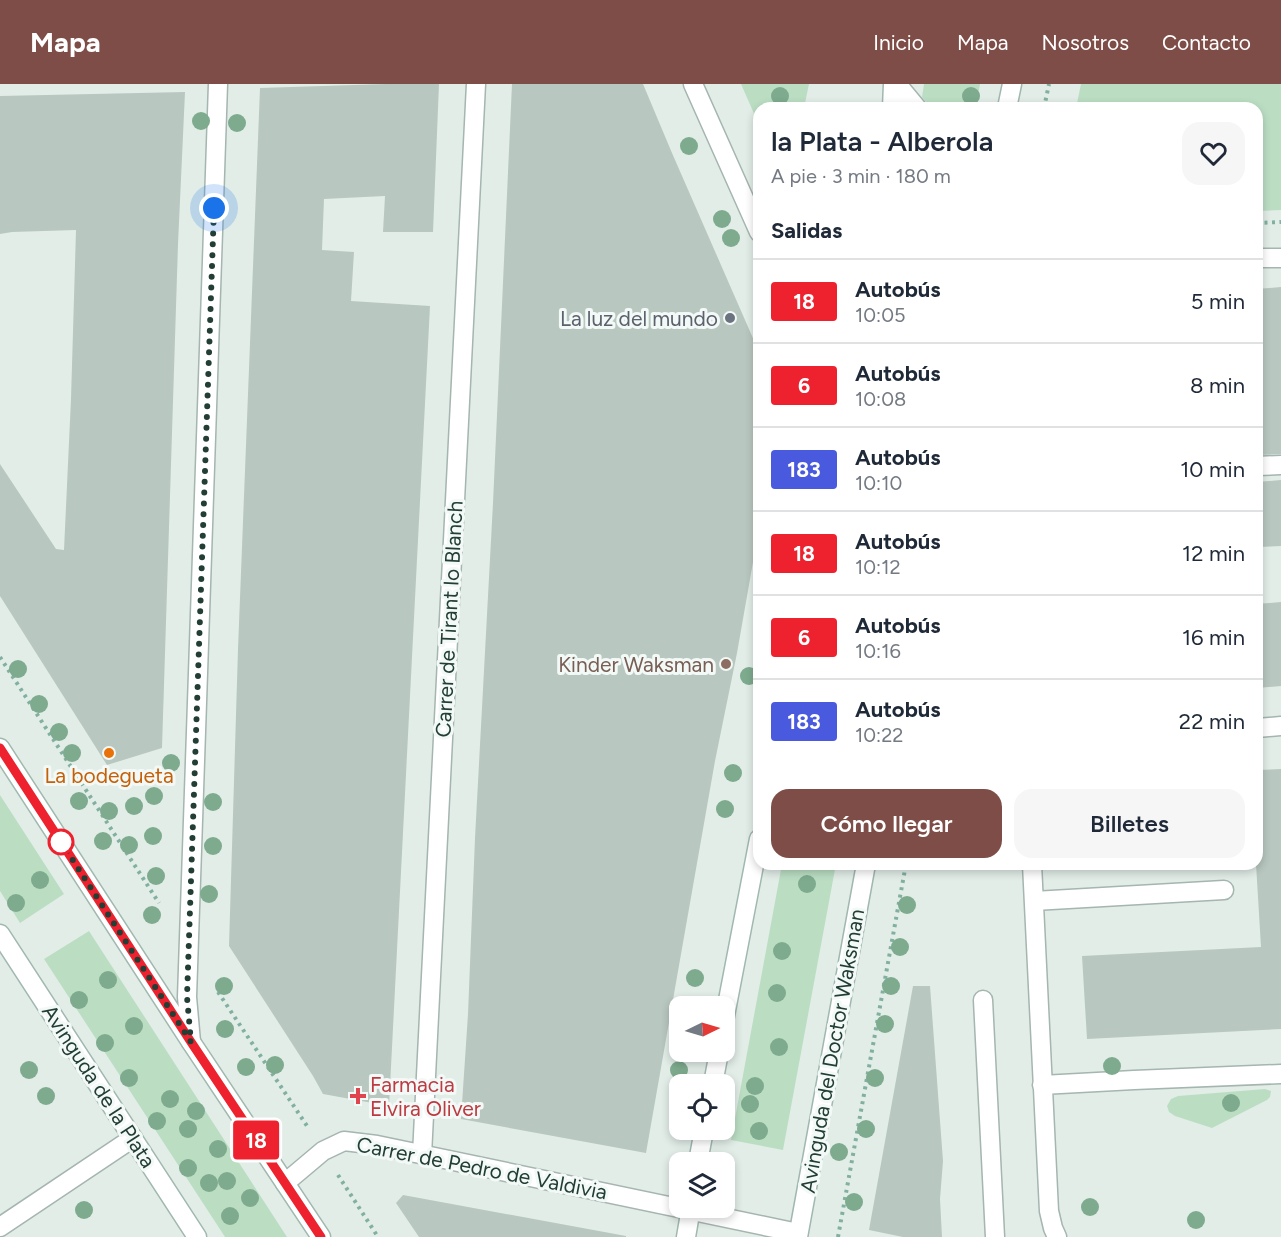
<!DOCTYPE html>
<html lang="es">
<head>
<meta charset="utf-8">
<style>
  :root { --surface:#fff; --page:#f6f6f7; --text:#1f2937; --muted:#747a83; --line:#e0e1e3; --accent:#7e4d47 }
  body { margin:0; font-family:Figtree,sans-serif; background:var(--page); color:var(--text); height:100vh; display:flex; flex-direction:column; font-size:22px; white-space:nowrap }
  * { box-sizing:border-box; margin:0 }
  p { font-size:20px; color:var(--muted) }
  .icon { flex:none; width:33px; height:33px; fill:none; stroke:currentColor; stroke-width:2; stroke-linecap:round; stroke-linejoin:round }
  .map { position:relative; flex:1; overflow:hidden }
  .sheet { position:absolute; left:753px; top:18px; width:510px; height:768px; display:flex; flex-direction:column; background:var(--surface); border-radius:18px; box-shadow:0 3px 9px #0003 }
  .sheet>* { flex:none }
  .badge { padding:0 12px; border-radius:4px; font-size:21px; line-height:39px }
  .needle { width:39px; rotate:85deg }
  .buttons { position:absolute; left:669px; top:912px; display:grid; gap:12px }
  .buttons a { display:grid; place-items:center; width:66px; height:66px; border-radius:12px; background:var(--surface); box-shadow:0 3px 9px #0003; font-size:30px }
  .you { position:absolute; width:30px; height:30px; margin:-15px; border:4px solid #fff; border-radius:50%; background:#1a73e8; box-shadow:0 0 0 9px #1a73e833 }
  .map>.badge { position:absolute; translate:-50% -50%; box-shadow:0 0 0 3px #fff }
  h2 { padding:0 18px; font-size:22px; line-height:54px }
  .round { display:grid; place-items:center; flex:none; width:63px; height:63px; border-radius:18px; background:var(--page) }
  .headline { display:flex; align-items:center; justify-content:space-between; height:102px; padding:0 18px }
  h1 { font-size:28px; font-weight:600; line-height:45px }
  .action { display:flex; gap:12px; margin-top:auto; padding:12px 18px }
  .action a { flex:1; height:69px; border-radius:18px; background:var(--accent); color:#fff; font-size:24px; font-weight:600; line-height:69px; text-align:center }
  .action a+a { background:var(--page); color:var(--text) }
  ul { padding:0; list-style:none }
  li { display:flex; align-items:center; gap:18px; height:84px; padding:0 18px; border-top:2px solid var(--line) }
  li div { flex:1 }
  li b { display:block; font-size:22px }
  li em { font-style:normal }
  li .badge { min-width:66px; font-weight:700; text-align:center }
  header { display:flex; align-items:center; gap:36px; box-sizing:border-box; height:84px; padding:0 30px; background:var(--accent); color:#fff }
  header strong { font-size:28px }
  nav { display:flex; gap:33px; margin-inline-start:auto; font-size:21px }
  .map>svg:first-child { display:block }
</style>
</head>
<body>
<header>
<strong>Mapa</strong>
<nav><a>Inicio</a><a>Mapa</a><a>Nosotros</a><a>Contacto</a></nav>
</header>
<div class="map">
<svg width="1281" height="1153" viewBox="0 0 1281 1153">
  <rect width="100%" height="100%" fill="#e2ede8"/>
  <path fill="#bbdec3" d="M741,0H809L804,24H759V41Z
    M924,0H980L976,24H931L922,13Z
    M1081,0H1281V126L1257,127V24H1076Z
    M0,711L64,810L20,839L0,807Z
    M782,780H836L783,1066L731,1056Z
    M89,847L287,1153H225L44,875Z
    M1265,1005L1271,1007L1270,1013L1267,1016L1212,1044L1175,1032L1169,1028L1167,1022L1171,1015L1178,1012Z"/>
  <path fill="#b8c7c0" d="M386,0H439L433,148H383L385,112L324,115L322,166L354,168L351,217L430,222L389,1022L323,1010L313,992L229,862L238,565L260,4Z
    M512,0H643L672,69L759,268V444L737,569L715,677L646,1069L461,1035L468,930L475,754L493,419Z
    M185,8L178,160L162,664L107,681L0,512V380L56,465L64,466L71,315L76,146L12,148L0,150V12Z
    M1281,203V370L1257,371V205Z
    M1281,396V462L1257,463V398Z
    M1281,518V602L1257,604V520Z
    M1281,685V945L1087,955L1082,872L1261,863L1256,780L1257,686Z
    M913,902H930L943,1077L940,1115L942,1153H903L869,1146Z
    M403,1111L626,1152V1153H419L396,1119Z"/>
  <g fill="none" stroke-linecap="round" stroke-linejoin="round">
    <g stroke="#a5b5af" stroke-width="21">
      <path id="service" d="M1257,174H1281
        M1257,382L1281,381
        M1257,644L1281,642
        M1032,780L1049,1127L1053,1144L1057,1153
        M1034,817L1224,806
        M983,916L995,1153
        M1042,1001L1134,996L1281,990"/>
    </g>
    <g stroke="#a5b5af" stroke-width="21">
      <path id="minor" d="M693,0L759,148
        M897,0L917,24
        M191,958L187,913L218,0
        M422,1071L476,0
        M285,1099L323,1067L344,1057L377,1061L798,1149
        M0,1143L133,1054"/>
    </g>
    <g stroke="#a0b8af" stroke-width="21">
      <path id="secondary" d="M892,24L893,0
        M1007,24L1012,0
        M0,664L191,958L321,1153
        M0,850L197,1153
        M724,937L759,755
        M713,1000L719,968
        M698,1078L704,1046
        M686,1153L691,1124
        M798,1153L866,780"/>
    </g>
    <path stroke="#82b0a0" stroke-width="4" stroke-dasharray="3 4.5" stroke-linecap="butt" d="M1044,24L1049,0
      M1257,139L1281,138
      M0,573L159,819
      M218,908L307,1042
      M338,1091L378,1153
      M838,1153L906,780"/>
    <use href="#service" stroke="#fff" stroke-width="18"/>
    <use href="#minor" stroke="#fff" stroke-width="18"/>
    <use href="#secondary" stroke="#fff" stroke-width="18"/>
  </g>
  <g fill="#7eab8e">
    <circle cx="780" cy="12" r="9"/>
    <circle cx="971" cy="12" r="9"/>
    <circle cx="201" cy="37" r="9"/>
    <circle cx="237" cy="39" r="9"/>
    <circle cx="689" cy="62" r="9"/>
    <circle cx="722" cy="135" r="9"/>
    <circle cx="731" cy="154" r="9"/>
    <circle cx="18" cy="585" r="9"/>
    <circle cx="749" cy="592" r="9"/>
    <circle cx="39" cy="620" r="9"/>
    <circle cx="59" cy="648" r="9"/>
    <circle cx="72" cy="669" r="9"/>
    <circle cx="171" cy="679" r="9"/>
    <circle cx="733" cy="689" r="9"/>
    <circle cx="154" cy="712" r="9"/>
    <circle cx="79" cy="717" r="9"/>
    <circle cx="213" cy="718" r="9"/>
    <circle cx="134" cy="722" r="9"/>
    <circle cx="725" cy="725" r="9"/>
    <circle cx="109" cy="727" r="9"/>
    <circle cx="153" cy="752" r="9"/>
    <circle cx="103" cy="757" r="9"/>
    <circle cx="129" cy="761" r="9"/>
    <circle cx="213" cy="762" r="9"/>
    <circle cx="156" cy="792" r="9"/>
    <circle cx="40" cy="796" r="9"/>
    <circle cx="807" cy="800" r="9"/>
    <circle cx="209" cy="810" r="9"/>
    <circle cx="16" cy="819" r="9"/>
    <circle cx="907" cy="821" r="9"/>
    <circle cx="152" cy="831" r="9"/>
    <circle cx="900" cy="863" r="9"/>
    <circle cx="782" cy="867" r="9"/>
    <circle cx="695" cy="894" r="9"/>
    <circle cx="108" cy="896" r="9"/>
    <circle cx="224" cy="902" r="9"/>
    <circle cx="891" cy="902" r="9"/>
    <circle cx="777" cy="909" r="9"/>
    <circle cx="79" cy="916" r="9"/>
    <circle cx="885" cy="940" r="9"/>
    <circle cx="134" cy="942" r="9"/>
    <circle cx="225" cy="945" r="9"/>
    <circle cx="105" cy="959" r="9"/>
    <circle cx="779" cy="963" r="9"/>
    <circle cx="275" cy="981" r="9"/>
    <circle cx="1112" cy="982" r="9"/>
    <circle cx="246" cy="983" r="9"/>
    <circle cx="29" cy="986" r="9"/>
    <circle cx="679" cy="986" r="9"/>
    <circle cx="129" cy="994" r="9"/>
    <circle cx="875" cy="994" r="9"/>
    <circle cx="755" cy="1002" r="9"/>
    <circle cx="46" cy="1012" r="9"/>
    <circle cx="170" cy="1015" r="9"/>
    <circle cx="1231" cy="1019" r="9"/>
    <circle cx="750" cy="1020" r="9"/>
    <circle cx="196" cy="1027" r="9"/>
    <circle cx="157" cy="1037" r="9"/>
    <circle cx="188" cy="1045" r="9"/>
    <circle cx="866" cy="1045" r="9"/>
    <circle cx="759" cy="1047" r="9"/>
    <circle cx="218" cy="1065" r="9"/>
    <circle cx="839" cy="1068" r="9"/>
    <circle cx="188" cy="1084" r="9"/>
    <circle cx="227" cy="1097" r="9"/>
    <circle cx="209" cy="1099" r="9"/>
    <circle cx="250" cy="1114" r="9"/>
    <circle cx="854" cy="1118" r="9"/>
    <circle cx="1090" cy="1123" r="9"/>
    <circle cx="84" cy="1126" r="9"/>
    <circle cx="230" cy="1132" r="9"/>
    <circle cx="1196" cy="1136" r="9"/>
  </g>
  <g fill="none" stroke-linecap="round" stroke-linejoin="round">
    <g stroke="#fff" stroke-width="14">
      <path id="line" d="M0,664L191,958L321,1153"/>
    </g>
    <use href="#line" stroke="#ed222e" stroke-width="9"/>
    <path stroke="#223e35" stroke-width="6" stroke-dasharray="0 10.8" d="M61,758L191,958L187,913L214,124"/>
  </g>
  <circle fill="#6b7280" stroke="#f3f9f6" stroke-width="2" cx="730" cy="234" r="6"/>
  <circle fill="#8d6e63" stroke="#f3f9f6" stroke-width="2" cx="726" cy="580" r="6"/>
  <circle fill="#e8710a" stroke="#f3f9f6" stroke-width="2" cx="109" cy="669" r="6"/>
  <circle fill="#fff" stroke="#ed222e" stroke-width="3" cx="61" cy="758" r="12"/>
  <path fill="#e0444e" stroke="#f3f9f6" stroke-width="2" d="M355 1003h6v6h6v6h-6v6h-6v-6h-6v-6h6z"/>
  <g text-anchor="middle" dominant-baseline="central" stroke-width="6" stroke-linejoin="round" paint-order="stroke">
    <g font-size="21" fill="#5b616d" stroke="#f3f9f6" text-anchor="end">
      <text x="718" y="234">La luz del mundo</text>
    </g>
    <g font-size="21" fill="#223e35" stroke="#f3f9f6">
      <text transform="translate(449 535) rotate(-87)">Carrer de Tirant lo Blanch</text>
      <text transform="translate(832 967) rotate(-80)">Avinguda del Doctor Waksman</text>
      <text transform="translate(99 1002) rotate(57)">Avinguda de la Plata</text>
      <text transform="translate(482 1084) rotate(11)">Carrer de Pedro de Valdivia</text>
    </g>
    <g font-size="21" fill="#785e54" stroke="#f3f9f6" text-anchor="end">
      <text x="714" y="580">Kinder Waksman</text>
    </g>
    <g font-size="21" fill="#c56008" stroke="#f3f9f6">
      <text x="109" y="691">La bodegueta</text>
    </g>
    <g font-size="21" fill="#be3a42" stroke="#f3f9f6" text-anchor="start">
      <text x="370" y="1000">Farmacia<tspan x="370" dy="24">Elvira Oliver</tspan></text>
    </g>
  </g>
</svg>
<div class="buttons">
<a><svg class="needle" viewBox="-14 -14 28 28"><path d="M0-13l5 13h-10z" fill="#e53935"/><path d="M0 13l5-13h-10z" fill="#747a83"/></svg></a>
<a><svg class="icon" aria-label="locate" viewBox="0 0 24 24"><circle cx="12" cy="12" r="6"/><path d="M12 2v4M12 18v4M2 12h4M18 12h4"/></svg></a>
<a><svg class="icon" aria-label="layers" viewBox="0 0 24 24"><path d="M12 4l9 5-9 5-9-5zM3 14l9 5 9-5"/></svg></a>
</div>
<div class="you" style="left:214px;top:124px"></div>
<b class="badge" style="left:256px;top:1056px;background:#ed222e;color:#fff">18</b>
<section class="sheet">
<div class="headline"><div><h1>la Plata - Alberola</h1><p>A pie · 3 min · 180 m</p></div><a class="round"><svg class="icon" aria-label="heart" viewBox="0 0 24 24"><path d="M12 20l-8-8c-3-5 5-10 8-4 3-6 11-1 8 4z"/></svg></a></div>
<h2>Salidas</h2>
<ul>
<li><span class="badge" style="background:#ed222e;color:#fff">18</span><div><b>Autobús</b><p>10:05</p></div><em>5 min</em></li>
<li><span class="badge" style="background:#ed222e;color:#fff">6</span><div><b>Autobús</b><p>10:08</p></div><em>8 min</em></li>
<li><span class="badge" style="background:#495adf;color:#fff">183</span><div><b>Autobús</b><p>10:10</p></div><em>10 min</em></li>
<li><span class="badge" style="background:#ed222e;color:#fff">18</span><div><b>Autobús</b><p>10:12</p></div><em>12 min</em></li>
<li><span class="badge" style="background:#ed222e;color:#fff">6</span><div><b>Autobús</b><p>10:16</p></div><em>16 min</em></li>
<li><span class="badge" style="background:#495adf;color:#fff">183</span><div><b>Autobús</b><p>10:22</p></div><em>22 min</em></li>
</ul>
<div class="action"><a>Cómo llegar</a><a>Billetes</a></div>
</section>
</div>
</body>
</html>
